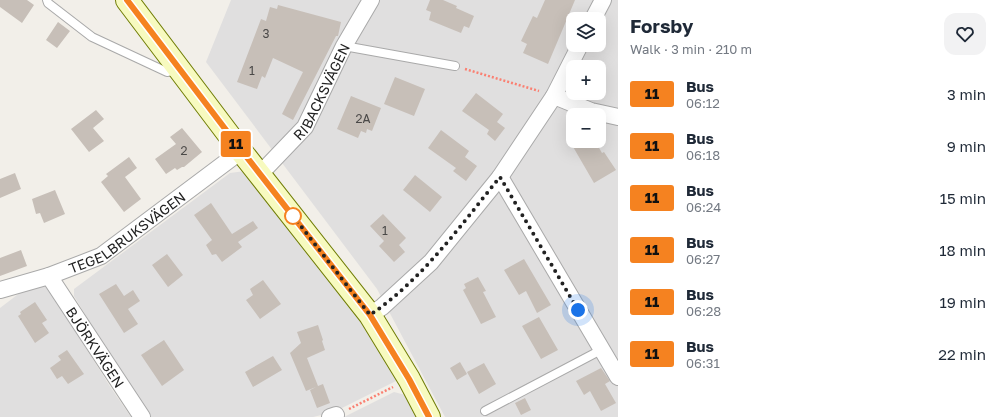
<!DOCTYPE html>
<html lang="en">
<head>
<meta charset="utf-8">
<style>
  :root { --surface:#fff; --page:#f2f2f3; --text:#1f2937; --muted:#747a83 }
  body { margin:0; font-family:"Golos Text",sans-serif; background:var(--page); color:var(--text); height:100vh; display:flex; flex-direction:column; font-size:15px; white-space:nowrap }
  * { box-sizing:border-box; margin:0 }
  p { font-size:13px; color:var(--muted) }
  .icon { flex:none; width:22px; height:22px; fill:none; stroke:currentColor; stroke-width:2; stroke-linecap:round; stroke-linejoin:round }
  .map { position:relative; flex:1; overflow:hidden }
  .side { display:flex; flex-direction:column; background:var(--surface); width:380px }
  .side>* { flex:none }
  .badge { padding:0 8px; border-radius:3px; font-size:14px; line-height:26px }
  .tools { position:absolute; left:566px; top:12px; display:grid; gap:8px }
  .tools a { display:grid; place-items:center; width:40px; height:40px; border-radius:8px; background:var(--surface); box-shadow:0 4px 16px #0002; font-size:20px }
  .you { position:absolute; width:20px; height:20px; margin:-10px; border:3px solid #fff; border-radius:50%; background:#1a73e8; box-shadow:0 0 0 6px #1a73e833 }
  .map>.badge { position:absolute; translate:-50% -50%; box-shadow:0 0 0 2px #fff }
  .round { display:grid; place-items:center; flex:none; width:42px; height:42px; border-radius:12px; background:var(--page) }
  .head { display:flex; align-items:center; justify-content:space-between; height:68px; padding:0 12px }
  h1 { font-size:19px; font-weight:700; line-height:30px }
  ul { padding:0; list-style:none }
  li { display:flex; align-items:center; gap:12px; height:52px; padding:0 12px }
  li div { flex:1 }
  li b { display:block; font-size:15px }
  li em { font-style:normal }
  li .badge { min-width:44px; font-weight:700; text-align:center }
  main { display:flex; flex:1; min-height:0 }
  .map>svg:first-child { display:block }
</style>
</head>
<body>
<main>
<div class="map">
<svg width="618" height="417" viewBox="0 0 618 417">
  <rect width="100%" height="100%" fill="#f2efe9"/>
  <path fill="#e0dfdf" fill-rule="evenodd" d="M231,0H618V417H445L377,289L206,62ZM573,19H599V45H573ZM573,67H599V93H573ZM573,115H599V141H573Z
    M245,171L362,319L400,379L334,412L313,417H151L127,384L74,296V289L230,173Z
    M46,285L111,388L131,417H0V308L21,292Z
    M394,392L409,396L418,417H344Z"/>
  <path fill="#c7bfb8" d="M0,0H27L34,5L22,23L0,7Z
    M430,0H443L457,6L456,8L474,16L469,28L464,26L461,33L429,20L431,12L426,10Z
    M545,0H575L548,64L523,53L527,44L521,41L533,16L537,18Z
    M278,5L341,22L338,36H336L293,120L282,114L303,72L273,58L265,78L262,76L257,89L237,82L261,19L266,21L270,7L277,9Z
    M58,22L70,31L57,48L46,40Z
    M395,77L425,89L414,116L384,104Z
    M476,93L503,114L497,122L505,128L495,141L487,134L489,130L462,111Z
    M351,96L381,108L372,131L367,129L366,133L361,131L358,138L337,129Z
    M96,110L104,119L93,128L104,141L89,152L71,129Z
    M182,128L202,152L184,167H182L177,170L175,168L166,174L155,159L176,144L170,137Z
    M441,130L469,151L465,157L477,166L466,181L453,171L456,168L428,148Z
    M579,141H595L602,153L604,152L616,170L594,183L572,145Z
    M129,157L137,168L125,177L141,199L124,212L101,182L108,176L106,174Z
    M15,173L21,189L0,198V179Z
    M415,175L442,197L430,212L403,190Z
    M55,190L65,214L44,223L40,213L36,214L32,199Z
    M211,203L232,234L253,221L258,228L238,242L242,247L222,262L216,254L212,255L206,245L212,240L194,215Z
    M383,214L406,238L399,245L405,252L394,262L379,246L384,241L370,226Z
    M21,250L27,266L0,276V258Z
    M167,254L183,275L168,287L152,265Z
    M524,259L551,305L537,313L526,291L519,295L504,270Z
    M478,277L486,291L483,292L496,317L481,324L463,290L466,288L464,284Z
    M263,280L281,304L260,319L246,300L253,295L250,289Z
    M116,284L124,296L133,290L140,301L128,309L138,324L124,333L99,294Z
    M35,302L47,320L42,323L49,333L35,343L18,316L21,314L20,312Z
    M539,317L558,350L541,359L522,326Z
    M318,325L323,340L322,341L325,350L307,358L318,386L323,384L330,403L317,408L310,390L316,387L306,391L290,353L301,343L297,332Z
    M164,340L184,370L162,386L141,355Z
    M67,350L84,374L68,384L62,376L57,379L50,368L61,360L58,356Z
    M273,356L282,370L253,387L245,372Z
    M460,362L467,374L457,380L450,368Z
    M484,363L496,384L479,394L467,372Z
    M601,368L610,381L605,384L616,403L601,411L590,391L584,395L576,381Z
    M525,398L531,410L521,415L515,403Z"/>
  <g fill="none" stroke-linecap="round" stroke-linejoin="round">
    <g stroke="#a9a9a9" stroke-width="10">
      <path id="lane" d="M47,0L48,3L92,37L167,72L178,70
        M344,46L455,66
        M485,411L601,350"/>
    </g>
    <g stroke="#a9a9a9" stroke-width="18">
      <g id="street">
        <path d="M593,19L603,0"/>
        <path d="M554,96L591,111L618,117"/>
        <path id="s1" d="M260,174L305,127L344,46L371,0"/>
        <path d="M500,177L618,377"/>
        <path id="s2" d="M49,276L142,417"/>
        <path id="s3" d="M0,290L49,276L101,256L241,151"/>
        <path d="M370,315L382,307L431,262L500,177L554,96L580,45"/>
        <path d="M330,417L336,415"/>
      </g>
    </g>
    <g stroke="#707d05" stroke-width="24">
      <path id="secondary" d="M127,0L241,151L370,315L409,379L429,417"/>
    </g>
    <path stroke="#fa8072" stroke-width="2.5" stroke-dasharray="2 2" stroke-linecap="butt" d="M465,69L539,91
      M349,409L393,387"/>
    <use href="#lane" stroke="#fff" stroke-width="8"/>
    <use href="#street" stroke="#fff" stroke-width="16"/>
    <use href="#secondary" stroke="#f7fabf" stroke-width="22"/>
  </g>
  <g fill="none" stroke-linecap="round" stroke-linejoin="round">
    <g stroke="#fff" stroke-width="9">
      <path id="line" d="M127,0L242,151L370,315L409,379L429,417"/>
    </g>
    <use href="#line" stroke="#f58220" stroke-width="6"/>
    <path stroke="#222" stroke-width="4" stroke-dasharray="0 7.2" d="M293,216L370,315C423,279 460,226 500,177L578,310"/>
  </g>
  <circle fill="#fff" stroke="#f58220" stroke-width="2" cx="293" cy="216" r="8"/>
  <g text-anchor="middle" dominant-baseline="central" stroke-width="3" stroke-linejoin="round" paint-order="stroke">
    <g font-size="12" fill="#4b4948">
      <text x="266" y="33">3</text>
      <text x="252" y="70">1</text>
      <text x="363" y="118">2A</text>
      <text x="184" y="150">2</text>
      <text x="385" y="230">1</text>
    </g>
    <g font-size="14" fill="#222" stroke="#fff">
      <text stroke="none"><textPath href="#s1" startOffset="104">RIBACKSVÄGEN</textPath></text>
      <text stroke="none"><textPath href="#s3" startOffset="141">TEGELBRUKSVÄGEN</textPath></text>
      <text stroke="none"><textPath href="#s2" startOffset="85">BJÖRKVÄGEN</textPath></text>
    </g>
  </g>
</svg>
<div class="tools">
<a><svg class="icon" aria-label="layers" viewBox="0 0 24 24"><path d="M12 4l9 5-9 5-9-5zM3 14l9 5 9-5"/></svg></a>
<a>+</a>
<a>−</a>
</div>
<div class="you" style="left:578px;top:310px"></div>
<b class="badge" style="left:236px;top:144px;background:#f58220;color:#111">11</b>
</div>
<section class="side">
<div class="head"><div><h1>Forsby</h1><p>Walk · 3 min · 210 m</p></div><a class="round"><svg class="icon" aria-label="heart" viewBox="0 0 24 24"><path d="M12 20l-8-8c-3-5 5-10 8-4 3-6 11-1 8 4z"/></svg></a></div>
<ul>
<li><span class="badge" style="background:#f58220;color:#111">11</span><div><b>Bus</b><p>06:12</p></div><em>3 min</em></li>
<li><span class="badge" style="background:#f58220;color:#111">11</span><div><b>Bus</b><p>06:18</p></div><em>9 min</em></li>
<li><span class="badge" style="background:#f58220;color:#111">11</span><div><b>Bus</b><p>06:24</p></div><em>15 min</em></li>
<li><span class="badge" style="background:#f58220;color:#111">11</span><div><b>Bus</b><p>06:27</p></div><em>18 min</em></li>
<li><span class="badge" style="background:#f58220;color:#111">11</span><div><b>Bus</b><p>06:28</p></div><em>19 min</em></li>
<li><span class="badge" style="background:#f58220;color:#111">11</span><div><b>Bus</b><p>06:31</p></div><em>22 min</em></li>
</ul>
</section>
</main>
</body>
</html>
